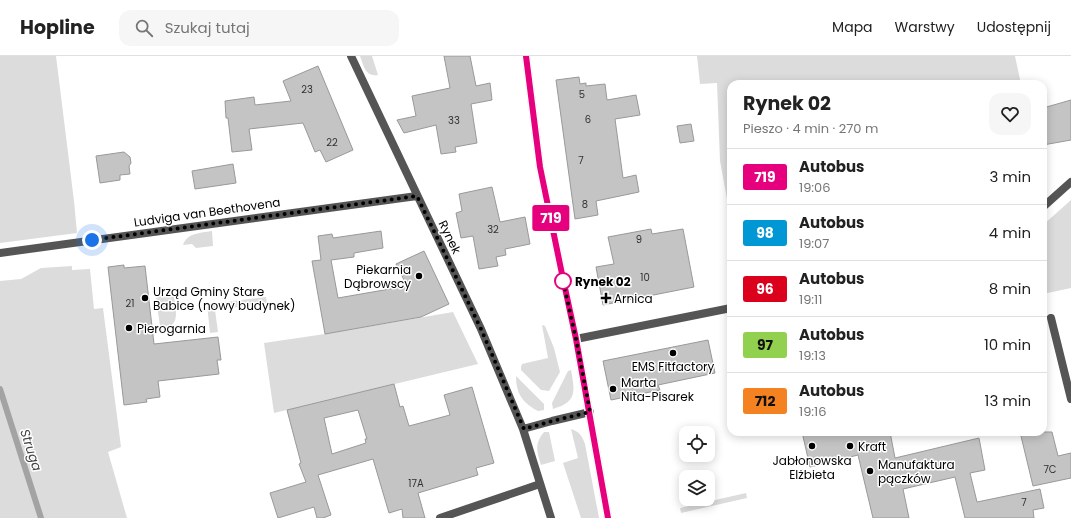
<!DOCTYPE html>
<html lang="pl">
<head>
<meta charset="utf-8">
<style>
  :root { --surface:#fff; --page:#f6f6f6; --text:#222; --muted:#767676; --line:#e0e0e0 }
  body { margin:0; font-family:Poppins,sans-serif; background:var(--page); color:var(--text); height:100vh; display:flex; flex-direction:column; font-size:15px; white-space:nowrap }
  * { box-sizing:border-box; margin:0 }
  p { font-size:13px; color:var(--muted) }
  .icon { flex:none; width:22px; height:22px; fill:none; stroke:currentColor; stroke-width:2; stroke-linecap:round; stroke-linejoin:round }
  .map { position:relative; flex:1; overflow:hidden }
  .sheet { position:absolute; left:727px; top:24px; width:320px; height:356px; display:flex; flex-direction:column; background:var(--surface); border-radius:12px; box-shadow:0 2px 10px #0003 }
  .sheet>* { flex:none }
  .badge { padding:0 8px; border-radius:3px; font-size:14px; line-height:26px }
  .tools { position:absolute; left:679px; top:370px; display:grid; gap:8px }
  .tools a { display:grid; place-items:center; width:36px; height:36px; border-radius:8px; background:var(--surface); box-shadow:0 2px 10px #0003; font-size:20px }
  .you { position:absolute; width:20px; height:20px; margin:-10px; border:3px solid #fff; border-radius:50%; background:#1a73e8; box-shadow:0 0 0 6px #1a73e833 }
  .map>.badge { position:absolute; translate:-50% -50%; box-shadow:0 0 0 2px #fff }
  .round { display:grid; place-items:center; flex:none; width:42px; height:42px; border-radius:12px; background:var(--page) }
  .overview { display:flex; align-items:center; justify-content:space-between; height:68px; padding:0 16px }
  h1 { font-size:19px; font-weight:700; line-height:30px }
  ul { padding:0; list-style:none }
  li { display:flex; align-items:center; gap:12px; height:56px; padding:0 16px; border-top:1px solid var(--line) }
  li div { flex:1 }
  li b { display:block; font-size:15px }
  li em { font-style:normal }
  li .badge { min-width:44px; font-weight:700; text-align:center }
  header { display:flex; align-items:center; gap:24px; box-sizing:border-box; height:56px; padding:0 20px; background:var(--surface); border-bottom:1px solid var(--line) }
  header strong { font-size:19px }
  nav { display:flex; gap:22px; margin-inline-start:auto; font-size:14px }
  .search { width:280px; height:36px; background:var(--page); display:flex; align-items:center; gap:10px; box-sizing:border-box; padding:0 14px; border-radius:12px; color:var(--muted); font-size:15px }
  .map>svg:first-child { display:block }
</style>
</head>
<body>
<header>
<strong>Hopline</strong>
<div class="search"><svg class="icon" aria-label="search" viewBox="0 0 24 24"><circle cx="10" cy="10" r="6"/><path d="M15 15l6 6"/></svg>Szukaj tutaj</div>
<nav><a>Mapa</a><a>Warstwy</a><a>Udostępnij</a></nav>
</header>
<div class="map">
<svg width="1071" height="462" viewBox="0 0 1071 462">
  <rect width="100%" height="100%" fill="#fff"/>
  <path fill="#dcdcdc" d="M0,0H56L74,145L77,177L0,187Z
    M360,0H372L378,19C365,21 364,10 360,0Z
    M697,0H1015L1021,28H731V165L720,105L717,27L700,28Z
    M1071,144V232L1043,238V169Z
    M212,175L213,190L196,192L192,188L183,189C187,177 200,177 212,175Z
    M72,210V214L90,213L94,253L103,252L121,391L108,396L127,462H0V225L21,223L41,212Z
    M164,238H172L174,241C176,254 181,274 160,270L156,242Z
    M266,241L267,247L215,254L218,276L210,277L207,248Z
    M453,256L478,308L274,357L264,287L325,278Z
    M542,269L545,270L554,292L560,316L549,335L541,334L521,314V311L522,308L548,302Z
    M571,314C575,336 577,346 553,353L552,347L568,315Z
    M516,320L544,348V354L538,355C523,347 516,338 516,320Z
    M571,373C580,376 582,380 585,388L599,462H581L563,407L578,402Z
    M544,376H549L555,405L541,409C537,396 534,388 544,376Z
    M746,437L747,442L681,457L680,452Z"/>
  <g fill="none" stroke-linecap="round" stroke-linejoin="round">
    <path stroke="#a3a3a3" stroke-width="6" d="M0,333L41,462"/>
  </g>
  <path fill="#c4c4c4" stroke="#999" fill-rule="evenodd" d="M444,0H470L476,30L490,27L492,44L471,48L477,87L455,91L456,96L441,98L436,69L404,77L397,64L416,60L412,40L450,32Z
    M318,10L353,94L326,106L320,94L315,96L303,67L249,73L252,94L232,96L228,62H226L225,45L254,41L255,49L291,45L283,25Z
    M579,21L580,28L586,27V30L605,28L607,44L636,39L640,59L615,63L623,122L636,119L639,136L596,145L598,159L575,163L556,24Z
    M1071,44V84L1043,89V52Z
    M691,68L694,85L680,87L677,70Z
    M124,96L130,101L131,107L129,110L130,118L120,119V124L100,127L96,100Z
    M233,108L236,127L195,133L192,115Z
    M492,131L500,166L525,161L530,188L505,193L506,199L496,201L498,210L479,213L473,180L461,182L456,157L462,155L459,138Z
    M651,173L652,178L683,173L694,231L603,249L596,211L614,208L608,181Z
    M381,175L383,192L354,197V201L331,204L338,242L407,230L396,208L424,195L449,248L421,261L325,278L312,205L321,204L318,180L332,178L333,182Z
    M124,209V212L145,210L154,288L218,281L221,304H217L219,318L158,325L160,341L146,343L147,346L124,349L108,211Z
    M708,284L715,317L658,329L660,334L611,344L603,305Z
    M394,328L400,351L403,350L409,370L450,359L444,339L472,331L494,407L476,412L478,419L418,437L425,462H403L402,453L389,457L373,403L318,419L331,459L323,462H317L314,451L278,462L270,437L306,426L299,408L301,407L287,354ZM358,354L367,383H365L366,387L332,398L324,362Z
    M802,376H890L895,402L979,382L985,414L970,417L977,446L1040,433L1044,452L1033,454L1034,462H965L955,421L903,433L909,462H873L858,399L810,411Z
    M1020,376H1052L1058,400L1071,397V422L1033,430Z"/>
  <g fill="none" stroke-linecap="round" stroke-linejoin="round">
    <path stroke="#555" stroke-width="8" d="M1051,262L1071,343
      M440,462L540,428"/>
    <path stroke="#555" stroke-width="8" d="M351,0L481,273L523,373L551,462
      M1043,151L1071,126
      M0,197L417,140
      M576,283L731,252
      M523,373L552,365L590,356"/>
    <path stroke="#222" stroke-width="8" d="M526,0L540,111L562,218L576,283L608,462"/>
  </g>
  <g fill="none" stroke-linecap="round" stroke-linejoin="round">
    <g stroke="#fff" stroke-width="9">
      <path id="line" d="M526,0L540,111L562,218L576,283L608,462"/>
    </g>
    <use href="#line" stroke="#e6007e" stroke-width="6"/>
    <path stroke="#000" stroke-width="4" stroke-dasharray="0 7.2" d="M92,184L417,140L481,273L524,373L552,365L590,356L576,283L563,225"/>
  </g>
  <g fill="#000" stroke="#fff" stroke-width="1.5">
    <circle cx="419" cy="220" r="4"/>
    <circle cx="145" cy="242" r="4"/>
    <path d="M604 236h4v4h4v4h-4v4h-4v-4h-4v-4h4z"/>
    <circle cx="129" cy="272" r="4"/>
    <circle cx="673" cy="297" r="4"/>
    <circle cx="613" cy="333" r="4"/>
    <circle cx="812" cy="390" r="4"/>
    <circle cx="850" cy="390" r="4"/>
    <circle cx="870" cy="415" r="4"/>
  </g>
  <circle fill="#fff" stroke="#e6007e" stroke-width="2" cx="563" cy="225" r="8"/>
  <g text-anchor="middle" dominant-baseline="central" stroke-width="3" stroke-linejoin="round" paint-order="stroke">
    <g font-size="10" fill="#313131">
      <text x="307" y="33">23</text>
      <text x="582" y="38">5</text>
      <text x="588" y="63">6</text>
      <text x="454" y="64">33</text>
      <text x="332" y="86">22</text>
      <text x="581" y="104">7</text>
      <text x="585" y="148">8</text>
      <text x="493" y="173">32</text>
      <text x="639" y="183">9</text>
      <text x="645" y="221">10</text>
      <text x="130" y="247">21</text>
      <text x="1050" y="413">7C</text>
      <text x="416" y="427">17A</text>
      <text x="1024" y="446">7</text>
    </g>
    <g font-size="12" fill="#000" stroke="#fff">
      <text transform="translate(207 156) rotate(-8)">Ludviga van Beethovena</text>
      <text transform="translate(450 181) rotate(64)">Rynek</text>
    </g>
    <g font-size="12" fill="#000" stroke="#fff" text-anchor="start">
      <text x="411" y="213" text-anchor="end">Piekarnia<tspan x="411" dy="14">Dąbrowscy</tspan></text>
      <text x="153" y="235">Urząd Gminy Stare<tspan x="153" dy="14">Babice (nowy budynek)</tspan></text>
      <text x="614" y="242">Arnica</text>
      <text x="137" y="272">Pierogarnia</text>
      <text x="673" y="310" text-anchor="middle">EMS Fitfactory</text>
      <text x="621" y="326">Marta<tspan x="621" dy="14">Nita-Pisarek</tspan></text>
      <text x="858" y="390">Kraft</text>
      <text x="812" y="404" text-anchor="middle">Jabłonowska<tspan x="812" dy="14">Elżbieta</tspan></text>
      <text x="878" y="408">Manufaktura<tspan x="878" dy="14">pączków</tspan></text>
    </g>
    <g font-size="12" font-weight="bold" fill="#000" stroke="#fff" text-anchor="start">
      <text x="575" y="225">Rynek 02</text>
    </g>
    <g font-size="13" font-style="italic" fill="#444" stroke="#fff">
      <text transform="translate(31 394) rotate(72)">Struga</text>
    </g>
  </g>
</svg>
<div class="tools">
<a><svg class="icon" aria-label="locate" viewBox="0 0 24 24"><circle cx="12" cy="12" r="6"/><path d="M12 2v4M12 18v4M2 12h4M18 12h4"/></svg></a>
<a><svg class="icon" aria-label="layers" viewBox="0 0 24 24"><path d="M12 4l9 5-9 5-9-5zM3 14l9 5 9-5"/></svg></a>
</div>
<div class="you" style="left:92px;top:184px"></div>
<b class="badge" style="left:551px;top:162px;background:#e6007e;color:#fff">719</b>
<section class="sheet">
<div class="overview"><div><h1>Rynek 02</h1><p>Pieszo · 4 min · 270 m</p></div><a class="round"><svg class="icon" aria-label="heart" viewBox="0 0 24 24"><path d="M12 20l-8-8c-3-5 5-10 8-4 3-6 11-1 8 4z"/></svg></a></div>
<ul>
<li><span class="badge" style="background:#e6007e;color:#fff">719</span><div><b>Autobus</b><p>19:06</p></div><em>3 min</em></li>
<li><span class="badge" style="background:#0098d4;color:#fff">98</span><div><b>Autobus</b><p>19:07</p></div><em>4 min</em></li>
<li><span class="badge" style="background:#db001b;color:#fff">96</span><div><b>Autobus</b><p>19:11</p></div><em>8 min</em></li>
<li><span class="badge" style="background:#92d050;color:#111">97</span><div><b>Autobus</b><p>19:13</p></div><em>10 min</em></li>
<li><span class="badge" style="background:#f58220;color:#111">712</span><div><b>Autobus</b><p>19:16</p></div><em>13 min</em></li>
</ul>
</section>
</div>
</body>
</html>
